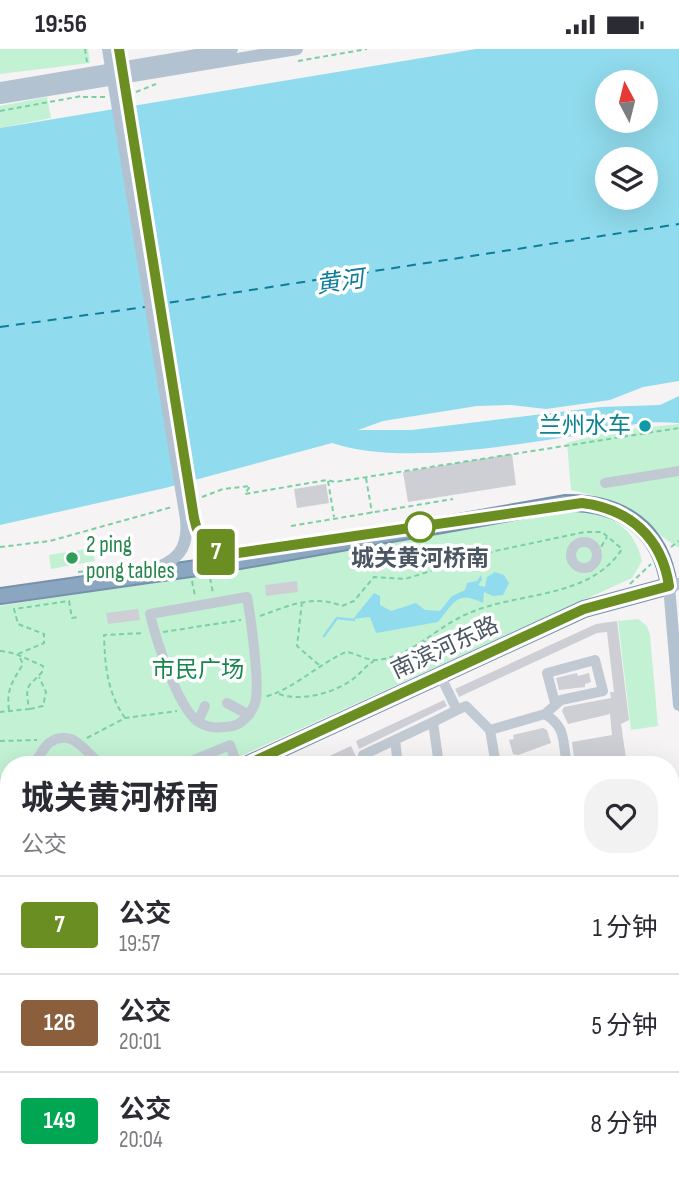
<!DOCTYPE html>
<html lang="zh">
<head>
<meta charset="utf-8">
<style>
  :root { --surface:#fff; --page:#f2f2f3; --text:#2b2b33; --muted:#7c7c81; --line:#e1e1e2 }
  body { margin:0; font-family:"Sofia Sans Condensed","Noto Sans SC",sans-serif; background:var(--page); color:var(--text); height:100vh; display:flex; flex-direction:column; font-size:26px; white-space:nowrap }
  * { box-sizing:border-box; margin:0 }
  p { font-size:23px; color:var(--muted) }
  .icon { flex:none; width:38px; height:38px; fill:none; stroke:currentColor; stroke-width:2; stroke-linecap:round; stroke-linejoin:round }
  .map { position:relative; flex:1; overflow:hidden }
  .side { position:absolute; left:0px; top:707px; width:679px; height:427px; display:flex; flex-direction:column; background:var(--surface); border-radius:28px 28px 0 0; box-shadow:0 7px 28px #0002 }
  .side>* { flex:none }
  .badge { padding:0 14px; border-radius:5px; font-size:24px; line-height:46px }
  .needle { width:46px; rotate:353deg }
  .fabs { position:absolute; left:595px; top:21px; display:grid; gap:14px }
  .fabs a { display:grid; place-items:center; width:63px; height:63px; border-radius:50%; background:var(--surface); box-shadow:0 7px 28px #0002; font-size:35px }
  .map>.badge { position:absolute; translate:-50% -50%; box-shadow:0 0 0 4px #fff }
  .round { display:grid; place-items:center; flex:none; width:74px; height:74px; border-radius:28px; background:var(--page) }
  .head { display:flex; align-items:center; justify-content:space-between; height:119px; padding:0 21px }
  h1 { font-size:33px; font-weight:700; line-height:52px }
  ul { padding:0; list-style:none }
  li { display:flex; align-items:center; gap:21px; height:98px; padding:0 21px; border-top:2px solid var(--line) }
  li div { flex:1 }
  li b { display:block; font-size:26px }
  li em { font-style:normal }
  li .badge { min-width:77px; font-weight:700; text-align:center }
  .status { display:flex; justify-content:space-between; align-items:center; height:49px; padding:0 35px; background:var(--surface); direction:ltr }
  .status svg { height:19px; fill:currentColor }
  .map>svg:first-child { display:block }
</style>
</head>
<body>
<div class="status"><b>19:56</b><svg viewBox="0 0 49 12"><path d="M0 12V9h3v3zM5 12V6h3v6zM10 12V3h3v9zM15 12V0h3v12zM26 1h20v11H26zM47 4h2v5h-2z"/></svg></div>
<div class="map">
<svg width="679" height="1134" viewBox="0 0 679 1134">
  <rect width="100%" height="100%" fill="#f5f3f3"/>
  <path fill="#fdf9ef" d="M0,749H9L8,980L0,874Z"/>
  <path fill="#c3f1d4" d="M0,0H88L90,14L0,25Z
    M47,48L51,69L0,79V57Z
    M679,375V499C640,474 618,451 571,441L567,394L612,382Z
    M578,462C611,466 634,477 642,512L632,529L221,716H9V735H0V557Z
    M92,499L95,512L51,520L49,506Z
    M638,570L647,577L650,586L658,677L631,681L618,572Z"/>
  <path fill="#90dbed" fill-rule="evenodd" d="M476,0H679V332L643,338L610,351L546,360L511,356L477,357L383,372L358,381H412L601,358L660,356L679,347V374C656,372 632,373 610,382C530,392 406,419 332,394L165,439L0,476V79ZM607,33H646V72H607ZM607,110H646V149H607Z
    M495,523L504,526L509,534L503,546L493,547L484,543L483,554C457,541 454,554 438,573L376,584L370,568L353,570L374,544L380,547V556L391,562L416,554L425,561L440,562L452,547L465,541L467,534L477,532L481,526L482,531L478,536L485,538L487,528Z"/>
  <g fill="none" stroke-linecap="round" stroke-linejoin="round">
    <path stroke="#90dbed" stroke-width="2.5" d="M324,587L337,569L354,571"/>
    <path stroke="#0d7e99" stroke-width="2" stroke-dasharray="9 7" stroke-linecap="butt" d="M154,256L679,175
      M0,278L145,258"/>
  </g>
  <path fill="#cdcfd5" d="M512,405L516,436L408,453L403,423Z
    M326,435L329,454L297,459L294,440Z
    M297,532L298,543L266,547L265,536Z
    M138,560L140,571L108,575L106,564Z
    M617,572L629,671L621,675L627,716H575L572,693L612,686L610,665L568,675L562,662L564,658L611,649L610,643H614L607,583L597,584L459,648L455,640L596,575Z
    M577,624L578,627L589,624L591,633L585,635V638L559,641L556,629Z
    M444,651L447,657L359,700L356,692Z
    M543,679L547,681L551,694L518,706L513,705L509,691L514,690L513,686Z
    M351,697L360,716H310Z
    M679,961V1030L670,1031V962Z
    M9,992V1058L0,1059V993Z
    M9,1073V1097L0,1098V1074Z
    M679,1094V1134H627V1125H670V1095Z
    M310,1125H335V1134H311Z
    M352,1125H522L523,1131L486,1134H353Z
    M524,1125H561L562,1134H525Z
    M585,1125H608V1134H586Z"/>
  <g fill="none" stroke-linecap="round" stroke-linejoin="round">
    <g stroke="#7691ac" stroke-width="18">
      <path id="highway" d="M0,547L218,516L565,454C622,453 661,480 669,537L584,560L246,716
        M0,746H9"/>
    </g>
    <path stroke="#7acfa4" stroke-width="2" stroke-dasharray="5 3.5" stroke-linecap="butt" d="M85,0L87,13
      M298,12L367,0
      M136,43L156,35
      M83,48H105
      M0,62L82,47
      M366,429L372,464
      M328,432L334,468
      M194,451L223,440L250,437L245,445L327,431L335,433L679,379
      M291,477L453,450
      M0,498L50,492L172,458
      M671,498L679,492
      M597,505L607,488
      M590,518L593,526
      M78,523L100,521
      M210,529L213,544
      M192,532L195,547
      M630,535L651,515
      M302,553L297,597L319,616
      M260,567C288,557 313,545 342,557L354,552L374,528L405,530L495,502L585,483H602L622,500C589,551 517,542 467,565C436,578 413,607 377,611C367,612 356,604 346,603C318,615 293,641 264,648
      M163,583L241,571
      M425,592L435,616
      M0,602C16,603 28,611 43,617L42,623C27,640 25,634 29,660L0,663
      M18,605L44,594V585L18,575L14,560L69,552L72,569L79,568
      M279,645C300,653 335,644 353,630C361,624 365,617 374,612
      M30,660L43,657L46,643L39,628
      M9,661C6,640 13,632 23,615L20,609
      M125,669C107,643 105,617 104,586L144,584
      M87,689L125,669L177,662
      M0,692L37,691"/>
    <path stroke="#c1cad2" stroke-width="10" d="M605,434L679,422
      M571 506a13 13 0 1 1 26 0a13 13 0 1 1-26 0Z
      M247,548C251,570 259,630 256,650C254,661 244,674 233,677C220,679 208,680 197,672C177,656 156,591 150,565Z
      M227,654L249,666
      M457,661L466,657L490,681L545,665C567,679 562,691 567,716
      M545,665L561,651L603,642L595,611L547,624L555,654
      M198,673L205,657
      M490,681L496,716
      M395,691L398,716
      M363,706L433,673
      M184,715L230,696L237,716
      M31,716C40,710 41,701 49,694C73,677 86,705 102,716
      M439,716L433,673L457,661L440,626
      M0,734L9,729
      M0,821L9,923
      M670,955L679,954
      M64,1125L65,1134
      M298,1125L299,1134
      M193,1134L285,1125"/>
    <path stroke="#b3c2d1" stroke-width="12" d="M0,39L232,0
      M0,49L297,0
      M194,469C199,493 207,502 231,505L345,488
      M149,522C177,512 189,501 186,470
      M679,535L669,537L679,656
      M670,1054H679
      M670,1069L679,1068
      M0,1115L9,1114
      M0,1129L44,1125"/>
    <use href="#highway" stroke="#8ba6c0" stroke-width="14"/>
    <path stroke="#b3c2d1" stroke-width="12" d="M108,0L186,470
      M119,0L139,137"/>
  </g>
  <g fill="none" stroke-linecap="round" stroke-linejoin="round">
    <g stroke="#fff" stroke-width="16">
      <path id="line" d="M119,0L194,469C199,493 207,502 231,505L582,454C630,460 662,489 669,537L584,560L246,716"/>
    </g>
    <use href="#line" stroke="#6b8e23" stroke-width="10"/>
  </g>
  <circle fill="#0f9aa8" stroke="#fff" stroke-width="2.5" cx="645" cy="377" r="7"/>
  <circle fill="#fff" stroke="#6b8e23" stroke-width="3.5" cx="420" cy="478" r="14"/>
  <circle fill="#2e9e5b" stroke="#fff" stroke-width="2.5" cx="72" cy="509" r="7"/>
  <g text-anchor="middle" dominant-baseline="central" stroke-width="7" stroke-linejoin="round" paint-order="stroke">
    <g font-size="23" fill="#0d838f" stroke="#fff" text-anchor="end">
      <text x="631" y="377">兰州水车</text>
    </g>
    <g font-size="23" fill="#27864d" stroke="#fff" text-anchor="start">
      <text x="86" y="496">2 ping<tspan x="86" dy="26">pong tables</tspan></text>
    </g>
    <g font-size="23" font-weight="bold" fill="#4a5661" stroke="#fff">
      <text x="420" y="510">城关黄河桥南</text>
    </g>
    <g font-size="23" fill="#4a5661" stroke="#fff">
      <text transform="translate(445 599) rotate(-25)">南滨河东路</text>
    </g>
    <g font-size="23" fill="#18854d" stroke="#fff">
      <text x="198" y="621">市民广场</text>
    </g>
    <g font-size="24" font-style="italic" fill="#0d7e99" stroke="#fff">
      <text transform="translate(340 233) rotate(-8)">黄河</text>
    </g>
  </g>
</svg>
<div class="fabs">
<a><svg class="needle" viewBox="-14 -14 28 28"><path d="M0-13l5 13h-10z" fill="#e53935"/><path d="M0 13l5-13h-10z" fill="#7c7c81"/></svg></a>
<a><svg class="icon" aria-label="layers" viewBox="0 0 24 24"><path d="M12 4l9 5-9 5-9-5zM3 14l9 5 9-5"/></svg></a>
</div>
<b class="badge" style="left:216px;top:503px;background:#6b8e23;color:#fff">7</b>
<section class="side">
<div class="head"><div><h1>城关黄河桥南</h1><p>公交</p></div><a class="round"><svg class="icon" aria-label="heart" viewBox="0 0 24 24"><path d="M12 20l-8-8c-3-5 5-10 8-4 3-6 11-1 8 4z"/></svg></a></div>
<ul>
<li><span class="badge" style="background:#6b8e23;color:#fff">7</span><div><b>公交</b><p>19:57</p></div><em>1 分钟</em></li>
<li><span class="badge" style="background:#8b5e3c;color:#fff">126</span><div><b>公交</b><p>20:01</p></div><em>5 分钟</em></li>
<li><span class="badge" style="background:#00a651;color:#fff">149</span><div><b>公交</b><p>20:04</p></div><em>8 分钟</em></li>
</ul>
</section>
</div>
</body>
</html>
